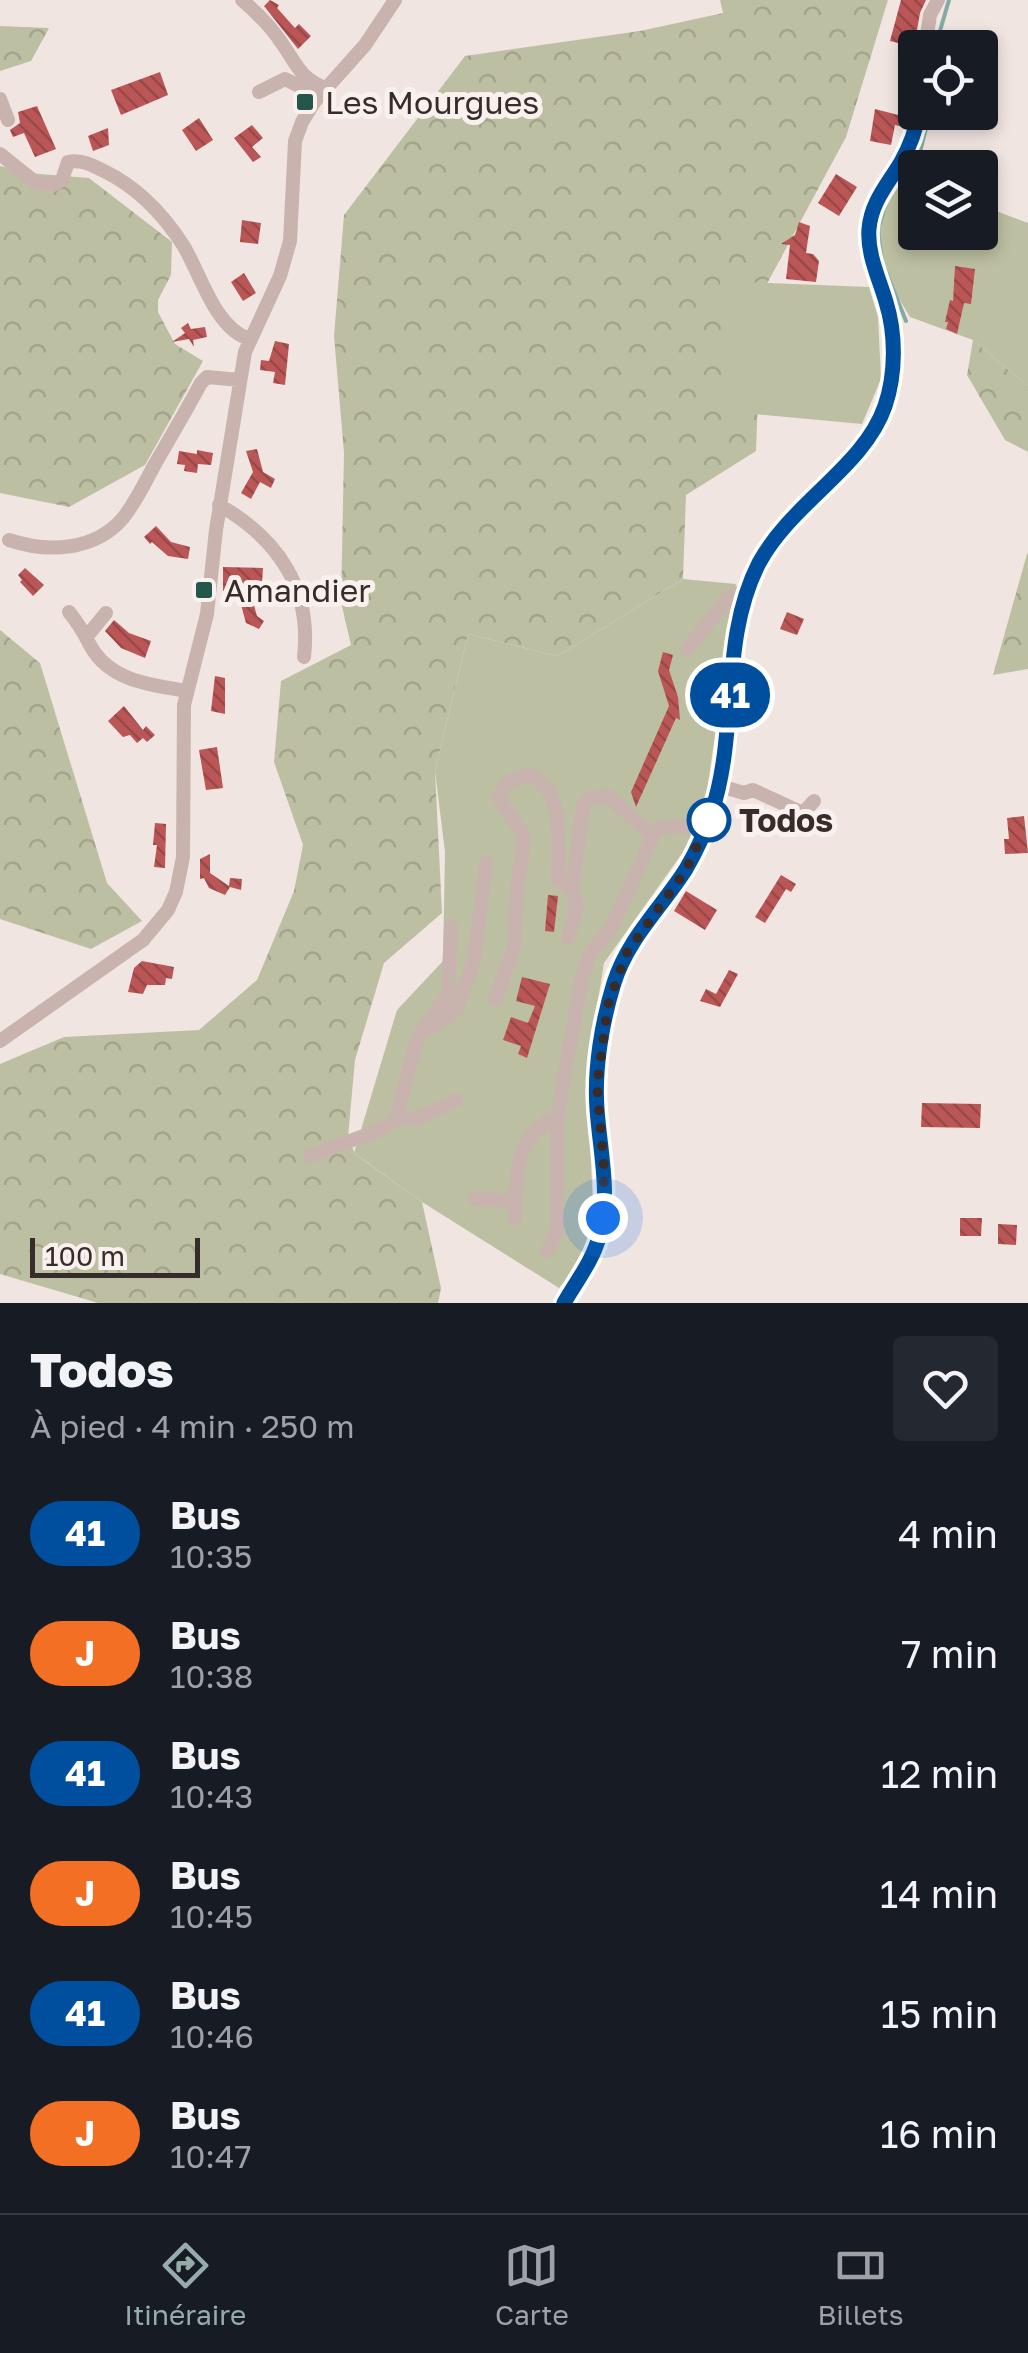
<!DOCTYPE html>
<html lang="fr">
<head>
<meta charset="utf-8">
<style>
  :root { --surface:#171b24; --page:#242831; --text:#f1f3f6; --muted:#9ea1a6; --line:#363941; --accent:#95acaa }
  body { margin:0; font-family:"Golos Text",sans-serif; background:var(--page); color:var(--text); height:100vh; display:flex; flex-direction:column; font-size:38px; white-space:nowrap }
  * { box-sizing:border-box; margin:0 }
  p { font-size:32px; color:var(--muted) }
  .icon { flex:none; width:55px; height:55px; fill:none; stroke:currentColor; stroke-width:2; stroke-linecap:round; stroke-linejoin:round }
  .map { position:relative; height:1303px; overflow:hidden }
  .side { display:flex; flex-direction:column; background:var(--surface); flex:1 }
  .side>* { flex:none }
  .badge { padding:0 20px; border-radius:32px; font-size:35px; line-height:65px }
  .fabs { position:absolute; left:898px; top:30px; display:grid; gap:20px }
  .fabs a { display:grid; place-items:center; width:100px; height:100px; border-radius:10px; background:var(--surface); box-shadow:0 5px 15px #0003; font-size:50px }
  .scale { position:absolute; left:30px; bottom:25px; width:170px; box-sizing:border-box; padding-left:10px; border:5px solid #382c2b; border-top:0; font-size:28px; line-height:35px; white-space:nowrap; color:#382c2b; -webkit-text-stroke:8px #f9f1ed; paint-order:stroke }
  .you { position:absolute; width:50px; height:50px; margin:-25px; border:8px solid #fff; border-radius:50%; background:#1a73e8; box-shadow:0 0 0 15px #1a73e833 }
  .map>.badge { position:absolute; translate:-50% -50%; box-shadow:0 0 0 5px #fff }
  .round { display:grid; place-items:center; flex:none; width:105px; height:105px; border-radius:10px; background:var(--page) }
  .head { display:flex; align-items:center; justify-content:space-between; height:170px; padding:0 30px }
  h1 { font-size:48px; font-weight:800; line-height:75px }
  ul { padding:0; list-style:none }
  li { display:flex; align-items:center; gap:30px; height:120px; padding:0 30px }
  li div { flex:1 }
  li b { display:block; font-size:38px }
  li em { font-style:normal }
  li .badge { min-width:110px; font-weight:700; text-align:center }
  .dock { display:flex; justify-content:space-around; align-items:center; height:140px; border-top:2px solid var(--line); background:var(--surface); font-size:28px; color:var(--muted) }
  .dock a { display:grid; justify-items:center; gap:5px }
  .dock .active { color:var(--accent) }
  .map>svg:first-child { display:block }
</style>
</head>
<body>
<div class="map">
<svg width="1028" height="1303" viewBox="0 0 1028 1303">
  <defs>
    <pattern id="forest-crowns" width="20" height="18" patternUnits="userSpaceOnUse" patternTransform="scale(2.5)"><rect width="20" height="18" fill="#bdbfa2"/><path d="M2 6a3 3 0 1 1 6 0M12 15a3 3 0 1 1 6 0" fill="none" stroke="#a3a48c"/></pattern>
    <pattern id="building-back-hatch" width="6" height="6" patternUnits="userSpaceOnUse" patternTransform="scale(2.5)"><rect width="6" height="6" fill="#bb5657"/><path d="M-1 5l2 2M0 0l6 6M5-1l2 2" fill="none" stroke="#994748"/></pattern>
  </defs>
  <rect width="100%" height="100%" fill="#f1e5e1"/>
  <path fill="url(#forest-crowns)" d="M720,0H888L846,137L762,293L756,451L686,495L683,579L558,656L468,634L435,771L442,913L384,963L355,1060L348,1137L355,1154L422,1202L441,1288L438,1303H98L0,1274V1064L64,1037L199,1030L257,980L294,891L303,845L274,762L281,681L351,645L341,602L344,453L334,336L344,215L465,56L640,31L723,13Z
    M0,26L49,28L31,61L0,71Z
    M0,166L28,173L89,178L172,242L171,275L158,300V312L175,344L203,361L145,465L69,507L0,493Z
    M973,340L1028,386V452L1005,440L967,375Z
    M1028,553V669L993,675L1027,554Z
    M0,630L40,663L107,883L142,921L91,949L0,919Z"/>
  <path fill="#bdbfa2" d="M904,175L915,179V232H980V205L1028,223V386L973,340L910,317L898,297L880,254V229L889,196Z
    M720,281L869,287L878,317L881,379L862,424L722,411Z
    M683,579L736,584L706,799L686,848L604,963L587,1069L593,1208L588,1242L574,1270L559,1288L422,1202L354,1153L397,1010L443,961L445,852L435,771L468,634L558,656Z"/>
  <g fill="none" stroke-linecap="round" stroke-linejoin="round">
    <path stroke="#82aca3" stroke-width="4" d="M935,48L949,0
      M897,180L920,152L930,112
      M889,193L878,230L882,262L906,321"/>
  </g>
  <path fill="url(#building-back-hatch)" d="M270,0L279,5L277,8L295,28L299,24L311,36L298,49L264,6Z
    M901,0H926L920,13L914,47L890,41Z
    M160,72L168,95L121,115L111,90Z
    M37,106L56,149L35,157L24,133L13,137L10,130L20,123L18,112Z
    M875,109L906,117L903,127L895,125L891,145L870,141Z
    M199,118L213,140L196,151L182,130Z
    M252,125L263,138L252,147L261,157L253,162L234,138Z
    M108,128L109,145L93,151L88,136Z
    M836,174L857,187L839,216L818,203Z
    M242,220L261,223L258,244L240,242Z
    M799,222L810,226L806,253L813,254L819,261L816,282L786,279L790,245L781,244L795,235Z
    M955,266L975,269L971,304L964,303L957,334L946,329L948,322H945L950,300L953,301Z
    M244,273L256,293L243,301L231,282Z
    M188,323L191,329L205,327L207,337L193,340L194,347L189,339L172,342L185,333L181,328Z
    M275,341L289,344L285,385L273,383L275,372L260,370L261,360L269,361Z
    M257,449L263,472L275,479L271,488L260,482L251,499L241,493L253,472L246,451Z
    M197,450L213,453L211,465L198,464L197,473L184,471L185,465L177,464L179,451L197,454Z
    M156,526L171,542L190,547L188,559L168,556L152,542L150,544L144,537Z
    M223,567L263,568L261,598H252L257,616L264,621L259,629L246,623L240,601L234,600L235,592L223,591Z
    M25,568L44,585L33,596L20,582L22,580L18,575Z
    M787,612L804,619L797,635L780,629Z
    M114,620L129,633L151,641L145,658L121,648L105,631Z
    M663,652L673,655L669,670L678,697L680,720L676,718L636,807L631,792L669,706L658,671Z
    M215,676L225,678V714L211,711Z
    M124,706L143,730L146,726L155,735L147,742L143,738L137,743L130,735L123,737L108,721Z
    M217,747L223,788L206,790L199,750Z
    M1024,816L1028,853L1005,854L1004,839H1009L1007,818Z
    M155,823L166,824L165,868L154,867L157,845H159H153Z
    M210,854V873L229,886L230,878L242,879L241,890L230,887L225,895L209,888L204,878L200,879V859Z
    M781,875L796,884L791,892L786,889L765,923L755,917Z
    M686,891L717,910L705,930L674,911Z
    M548,895L558,896L554,932L545,931Z
    M142,961L174,967L172,979L166,978L165,985H147L143,994L128,992L134,968Z
    M729,970L738,974L720,1007L700,1001L706,989L716,994Z
    M522,977L550,984L527,1058L518,1054L521,1046L503,1040L511,1017L528,1023L535,1006L516,1001Z
    M922,1103L981,1104L980,1128L921,1127Z
    M960,1218H982L981,1236H960Z
    M998,1224L1017,1225L1016,1245L998,1244Z"/>
  <g fill="none" stroke-linecap="round" stroke-linejoin="round">
    <path stroke="#c9b3ae" stroke-width="14" d="M242,0C256,12 271,27 281,42C296,63 300,79 325,88
      M925,48L930,15L938,0
      M259,92L285,79L309,91
      M0,99L8,120
      M0,154L35,182L53,185L62,180L68,162C81,159 92,165 104,171C137,187 163,214 183,245C201,274 214,327 249,339
      M219,505C277,538 312,588 304,657
      M9,540C48,553 95,551 123,518C136,502 145,482 155,464C170,438 186,411 201,383L207,377L240,380
      M69,612C78,623 84,633 90,645C109,681 151,685 187,691
      M88,635L106,613
      M687,649L730,596L748,590
      M720,786L744,793L753,790L803,813L814,801
      M649,833C666,823 686,825 705,830
      M451,927L448,995L417,1039L398,1111L400,1117L409,1119L426,1115L456,1100
      M495,1000L514,948L517,888L524,844L523,834L499,799C502,782 514,779 529,774C567,792 557,844 558,880L572,888
      M431,1028L456,1011L474,960L486,863
      M0,1041L143,940L168,910L176,892L183,857L184,705L207,614L216,530L245,352L280,276L290,241L295,141L302,122L315,101L365,45L395,0
      M557,1117L582,977L590,953L612,927L653,836L608,796L589,799L583,807L572,888L577,907L568,938
      M310,1156L382,1129L400,1117
      M475,1199L516,1201
      M515,1218C516,1180 514,1133 557,1117V1232L547,1251
      M564,1303L591,1257L603,1218L604,1167L597,1085L608,1005L626,954L686,870L715,801L723,766L735,638L748,590L771,544L788,520L861,449L885,408L893,356L891,322L870,249L868,231L876,202L908,150L919,112"/>
  </g>
  <g fill="none" stroke-linecap="round" stroke-linejoin="round">
    <g stroke="#fff" stroke-width="22">
      <path id="line" d="M564,1303C576,1282 593,1260 599,1237C611,1195 600,1152 597,1109C594,1069 602,1022 614,983C628,938 662,907 686,869C696,852 705,832 711,814C739,733 719,641 759,563C792,502 864,467 885,406C896,374 896,334 886,302C879,278 867,254 869,229C871,202 888,184 901,162C910,146 916,130 919,112"/>
    </g>
    <use href="#line" stroke="#004f9f" stroke-width="15"/>
    <path stroke="#382c2b" stroke-width="10" stroke-dasharray="0 18" d="M603,1218L604,1168L597,1085L608,1005L626,954L686,870L709,820"/>
  </g>
  <g fill="#24564c" stroke="#f9f1ed" stroke-width="4">
    <rect x="295" y="92" width="20" height="20" rx="5"/>
    <rect x="194" y="580" width="20" height="20" rx="5"/>
  </g>
  <circle fill="#fff" stroke="#004f9f" stroke-width="5" cx="709" cy="820" r="20"/>
  <g text-anchor="middle" dominant-baseline="central" stroke-width="10" stroke-linejoin="round" paint-order="stroke">
    <g font-size="32" fill="#382c2b" stroke="#f9f1ed" text-anchor="start">
      <text x="325" y="102">Les Mourgues</text>
      <text x="224" y="590">Amandier</text>
    </g>
    <g font-size="32" font-weight="bold" fill="#382c2b" stroke="#f9f1ed" text-anchor="start">
      <text x="739" y="820">Todos</text>
    </g>
  </g>
</svg>
<div class="fabs">
<a><svg class="icon" aria-label="locate" viewBox="0 0 24 24"><circle cx="12" cy="12" r="6"/><path d="M12 2v4M12 18v4M2 12h4M18 12h4"/></svg></a>
<a><svg class="icon" aria-label="layers" viewBox="0 0 24 24"><path d="M12 4l9 5-9 5-9-5zM3 14l9 5 9-5"/></svg></a>
</div>
<div class="scale">100 m</div>
<div class="you" style="left:603px;top:1218px"></div>
<b class="badge" style="left:730px;top:695px;background:#004f9f;color:#fff">41</b>
</div>
<section class="side">
<div class="head"><div><h1>Todos</h1><p>À pied · 4 min · 250 m</p></div><a class="round"><svg class="icon" aria-label="heart" viewBox="0 0 24 24"><path d="M12 20l-8-8c-3-5 5-10 8-4 3-6 11-1 8 4z"/></svg></a></div>
<ul>
<li><span class="badge" style="background:#004f9f;color:#fff">41</span><div><b>Bus</b><p>10:35</p></div><em>4 min</em></li>
<li><span class="badge" style="background:#f36f24;color:#fff">J</span><div><b>Bus</b><p>10:38</p></div><em>7 min</em></li>
<li><span class="badge" style="background:#004f9f;color:#fff">41</span><div><b>Bus</b><p>10:43</p></div><em>12 min</em></li>
<li><span class="badge" style="background:#f36f24;color:#fff">J</span><div><b>Bus</b><p>10:45</p></div><em>14 min</em></li>
<li><span class="badge" style="background:#004f9f;color:#fff">41</span><div><b>Bus</b><p>10:46</p></div><em>15 min</em></li>
<li><span class="badge" style="background:#f36f24;color:#fff">J</span><div><b>Bus</b><p>10:47</p></div><em>16 min</em></li>
</ul>
</section>
<nav class="dock">
<a class="active"><svg class="icon" aria-label="directions" viewBox="0 0 24 24"><path d="M12 3l9 9-9 9-9-9zM9 14v-3h6M13 9l2 2-2 2"/></svg>Itinéraire</a>
<a><svg class="icon" aria-label="map" viewBox="0 0 24 24"><path d="M3 6l6-2 6 2 6-2v14l-6 2-6-2-6 2zM9 4v14M15 6v14"/></svg>Carte</a>
<a><svg class="icon" aria-label="tickets" viewBox="0 0 24 24"><path d="M3 7h18v10H3zM15 7v10"/></svg>Billets</a>
</nav>
</body>
</html>
